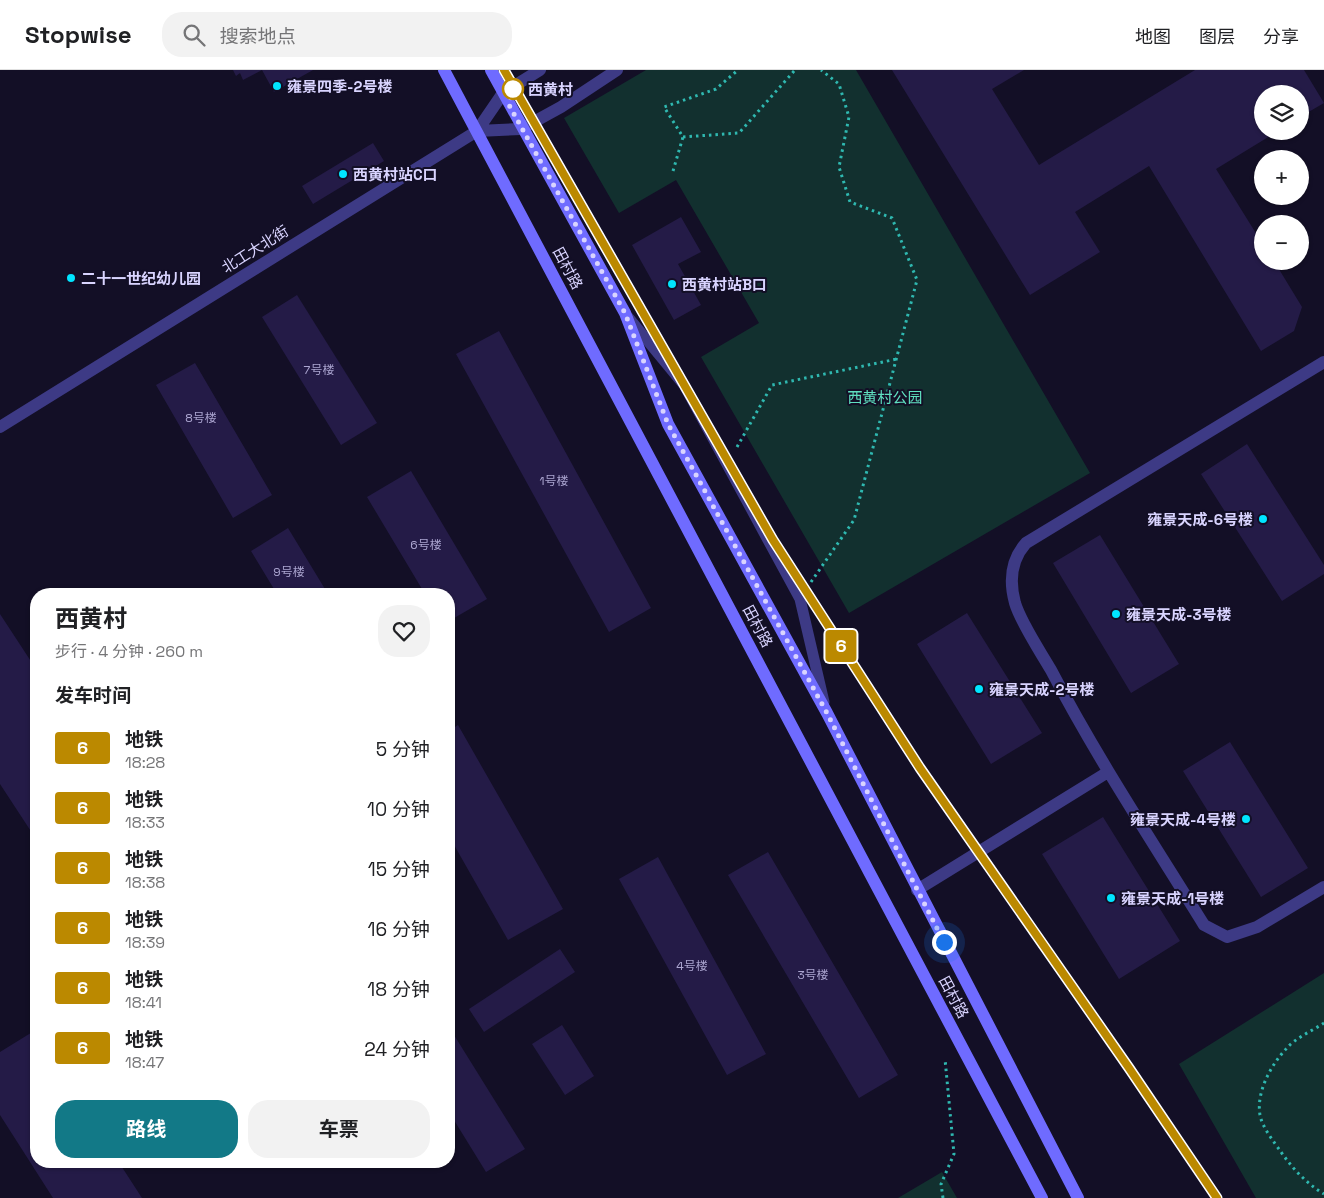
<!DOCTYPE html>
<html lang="zh">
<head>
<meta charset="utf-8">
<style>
  :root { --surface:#fff; --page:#f2f2f2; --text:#202124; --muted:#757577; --line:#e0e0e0; --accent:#127987 }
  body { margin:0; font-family:"Space Grotesk","Noto Sans SC",sans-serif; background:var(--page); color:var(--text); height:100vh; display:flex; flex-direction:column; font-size:19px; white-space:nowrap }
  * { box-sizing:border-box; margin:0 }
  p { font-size:16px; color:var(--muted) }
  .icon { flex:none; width:28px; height:28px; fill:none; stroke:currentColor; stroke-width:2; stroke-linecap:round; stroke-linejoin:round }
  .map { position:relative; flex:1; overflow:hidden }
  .side { position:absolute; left:30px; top:518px; width:425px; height:580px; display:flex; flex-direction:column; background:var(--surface); border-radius:20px; box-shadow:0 1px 4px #0004 }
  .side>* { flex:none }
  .badge { padding:0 10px; border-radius:4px; font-size:18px; line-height:32px }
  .tools { position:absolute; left:1254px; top:15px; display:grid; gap:10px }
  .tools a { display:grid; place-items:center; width:55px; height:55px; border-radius:50%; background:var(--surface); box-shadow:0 1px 4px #0004; font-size:25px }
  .you { position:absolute; width:25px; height:25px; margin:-12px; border:4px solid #fff; border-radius:50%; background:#1a73e8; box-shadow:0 0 0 8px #1a73e833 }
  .map>.badge { position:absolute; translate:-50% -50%; box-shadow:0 0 0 2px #fff }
  h2 { padding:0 25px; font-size:19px; line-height:45px }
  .round { display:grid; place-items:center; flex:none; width:52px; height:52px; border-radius:20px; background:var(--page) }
  .head { display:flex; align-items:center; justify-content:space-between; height:85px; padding:0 25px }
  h1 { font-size:24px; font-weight:700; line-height:38px }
  .cta { display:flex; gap:10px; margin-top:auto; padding:10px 25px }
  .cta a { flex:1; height:58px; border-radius:20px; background:var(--accent); color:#fff; font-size:20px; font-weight:700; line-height:58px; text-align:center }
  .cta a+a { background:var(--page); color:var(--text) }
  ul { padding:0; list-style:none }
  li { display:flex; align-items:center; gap:15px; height:60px; padding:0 25px }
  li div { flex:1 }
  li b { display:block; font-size:19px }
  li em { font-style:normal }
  li .badge { min-width:55px; font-weight:700; text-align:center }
  header { display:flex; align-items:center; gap:30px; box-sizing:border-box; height:70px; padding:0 25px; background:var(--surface); border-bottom:1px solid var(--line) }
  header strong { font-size:24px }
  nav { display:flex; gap:28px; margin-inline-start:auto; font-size:18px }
  .search { width:350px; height:45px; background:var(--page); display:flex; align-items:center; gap:12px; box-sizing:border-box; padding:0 18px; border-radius:20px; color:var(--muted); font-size:19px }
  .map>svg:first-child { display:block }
</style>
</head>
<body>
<header>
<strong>Stopwise</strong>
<div class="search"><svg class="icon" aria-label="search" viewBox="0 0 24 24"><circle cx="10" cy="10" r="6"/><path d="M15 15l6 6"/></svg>搜索地点</div>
<nav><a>地图</a><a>图层</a><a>分享</a></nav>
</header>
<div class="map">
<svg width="1324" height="1128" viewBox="0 0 1324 1128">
  <rect width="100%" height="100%" fill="#130f26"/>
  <path fill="#12302f" d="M646,0H856L1090,403L849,543L701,287L759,253L676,110L619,143L564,48Z
    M1324,903V1128H1256L1179,994Z
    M942,1102L957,1128H898Z"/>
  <path fill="#241b47" d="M233,0H313L274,22L262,0L243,10L240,3L236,6Z
    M892,0H1024L992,19L1039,95L1195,0H1304L1324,33L1300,47V24H1262V61H1278L1216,99L1262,173V191H1274L1302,237L1294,261L1261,281L1149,96L1075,142L1100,182L1030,225Z
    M373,73L384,91L313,134L302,116Z
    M681,147L701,182L678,194L701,235L674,250L632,175Z
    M297,225L377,353L341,375L262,247Z
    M499,261L651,538L609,562L456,284Z
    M195,293L272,425L233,448L156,315Z
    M1247,374L1324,495V504L1282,531L1201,404Z
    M411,401L487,529L449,551V524H425L367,427Z
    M288,458L328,524H277L251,481Z
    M1100,465L1179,594L1131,623L1053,493Z
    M967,543L1042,663L991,694L917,574Z
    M0,544L36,599V769L0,714Z
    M458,655L563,839L508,870L449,766V661Z
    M1230,672L1308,798L1261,827L1183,701Z
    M1103,747L1180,871L1119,909L1042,784Z
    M768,782L898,1005L859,1028L728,805Z
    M658,787L766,984L727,1005L619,809Z
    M560,879L575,902L484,962L469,939Z
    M562,955L594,1006L565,1025L532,974Z
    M34,961L36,964V1091H118L142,1128H53L0,1045V982Z
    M454,965L525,1079L486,1102L449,1042V968Z"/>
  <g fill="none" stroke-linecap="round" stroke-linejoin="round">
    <path stroke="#2fb8b0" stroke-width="3" stroke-dasharray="2.5 4" stroke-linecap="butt" d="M683,67L739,63L795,0
      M673,101L683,67L664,37L716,19L738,0
      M737,377L772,315L897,289
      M811,512L854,450L917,210L892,148L850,132L839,97L849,47L839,14L821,0
      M1324,953C1312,961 1295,968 1286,979C1271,995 1256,1022 1260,1045C1262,1057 1274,1072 1281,1082C1293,1099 1306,1113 1324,1124
      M943,1128L941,1114L954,1084L945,989"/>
    <path stroke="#3d3a85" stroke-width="11" d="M628,247L684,315L800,529L824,632"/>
    <path stroke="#3d3a85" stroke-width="12" d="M1324,292L1026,473C1011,490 1009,511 1015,533C1021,553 1040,581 1051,600C1097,688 1152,771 1204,855L1227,867L1257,857L1324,817
      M0,357L477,61
      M917,820L1108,702"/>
    <path stroke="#3d3a85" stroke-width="12" d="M477,61L521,59L561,37L617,0
      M477,61L503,23L540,0"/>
    <path stroke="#6f6bff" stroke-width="12" d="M444,0L1042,1128
      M491,0L625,243L668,354L827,643L1078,1128"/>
  </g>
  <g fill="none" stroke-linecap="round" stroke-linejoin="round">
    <g stroke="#fff" stroke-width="11">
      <path id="line" d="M504,0L773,470L920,698L1129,998L1217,1128"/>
    </g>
    <use href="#line" stroke="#bb8900" stroke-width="8"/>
    <path stroke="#d9d4ff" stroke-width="5" stroke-dasharray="0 9" d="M513,19L509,35L625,243L668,354L827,643L944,872"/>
  </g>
  <g fill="#00e5ff" stroke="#130f26" stroke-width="2">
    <circle cx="277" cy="16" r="5"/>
    <circle cx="343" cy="104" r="5"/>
    <circle cx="71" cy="208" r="5"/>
    <circle cx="672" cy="214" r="5"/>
    <circle cx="1263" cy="449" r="5"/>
    <circle cx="1116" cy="544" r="5"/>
    <circle cx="979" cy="619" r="5"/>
    <circle cx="1246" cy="749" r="5"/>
    <circle cx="1111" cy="828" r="5"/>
  </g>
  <circle fill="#fff" stroke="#bb8900" stroke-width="2.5" cx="513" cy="19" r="10"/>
  <g text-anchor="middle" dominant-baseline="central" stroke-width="4" stroke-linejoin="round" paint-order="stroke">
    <g font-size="12" fill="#aca6d1">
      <text x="319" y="300">7号楼</text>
      <text x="201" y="348">8号楼</text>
      <text x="554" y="411">1号楼</text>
      <text x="426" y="475">6号楼</text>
      <text x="289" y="502">9号楼</text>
      <text x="692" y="896">4号楼</text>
      <text x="813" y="905">3号楼</text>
    </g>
    <g font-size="15" font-weight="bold" fill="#d9d4ff" stroke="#130f26" text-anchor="start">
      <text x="287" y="16">雍景四季-2号楼</text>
      <text x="353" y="104">西黄村站C口</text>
      <text x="81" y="208">二十一世纪幼儿园</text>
      <text x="682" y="214">西黄村站B口</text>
      <text x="1253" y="449" text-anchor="end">雍景天成-6号楼</text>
      <text x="1126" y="544">雍景天成-3号楼</text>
      <text x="989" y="619">雍景天成-2号楼</text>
      <text x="1236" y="749" text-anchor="end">雍景天成-4号楼</text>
      <text x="1121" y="828">雍景天成-1号楼</text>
    </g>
    <g font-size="15" font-weight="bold" fill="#d9d4ff" stroke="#130f26" text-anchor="start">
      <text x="528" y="19">西黄村</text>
    </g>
    <g font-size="15" fill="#d9d4ff" stroke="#130f26">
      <text transform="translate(255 179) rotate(-32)">北工大北街</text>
      <text transform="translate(568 198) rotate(62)">田村路</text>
      <text transform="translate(758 556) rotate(62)">田村路</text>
      <text transform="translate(954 927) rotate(62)">田村路</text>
    </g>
    <g font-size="15" fill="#5fe0c0" stroke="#130f26">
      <text x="885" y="327">西黄村公园</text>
    </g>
  </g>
</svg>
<div class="tools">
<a><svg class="icon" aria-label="layers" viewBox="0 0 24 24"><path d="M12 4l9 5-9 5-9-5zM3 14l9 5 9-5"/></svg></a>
<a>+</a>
<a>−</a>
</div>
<div class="you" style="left:944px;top:872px"></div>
<b class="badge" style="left:841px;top:576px;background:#bb8900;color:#fff">6</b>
<section class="side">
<div class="head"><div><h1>西黄村</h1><p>步行 · 4 分钟 · 260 m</p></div><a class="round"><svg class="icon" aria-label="heart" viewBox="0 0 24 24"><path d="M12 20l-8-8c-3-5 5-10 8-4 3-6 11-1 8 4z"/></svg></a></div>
<h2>发车时间</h2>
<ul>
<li><span class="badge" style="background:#bb8900;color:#fff">6</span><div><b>地铁</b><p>18:28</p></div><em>5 分钟</em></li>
<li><span class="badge" style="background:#bb8900;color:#fff">6</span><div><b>地铁</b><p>18:33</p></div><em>10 分钟</em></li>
<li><span class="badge" style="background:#bb8900;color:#fff">6</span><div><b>地铁</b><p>18:38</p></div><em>15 分钟</em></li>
<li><span class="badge" style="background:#bb8900;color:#fff">6</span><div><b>地铁</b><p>18:39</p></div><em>16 分钟</em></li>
<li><span class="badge" style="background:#bb8900;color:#fff">6</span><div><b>地铁</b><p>18:41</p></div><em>18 分钟</em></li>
<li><span class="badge" style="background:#bb8900;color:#fff">6</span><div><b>地铁</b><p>18:47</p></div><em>24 分钟</em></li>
</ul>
<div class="cta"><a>路线</a><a>车票</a></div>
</section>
</div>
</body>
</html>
